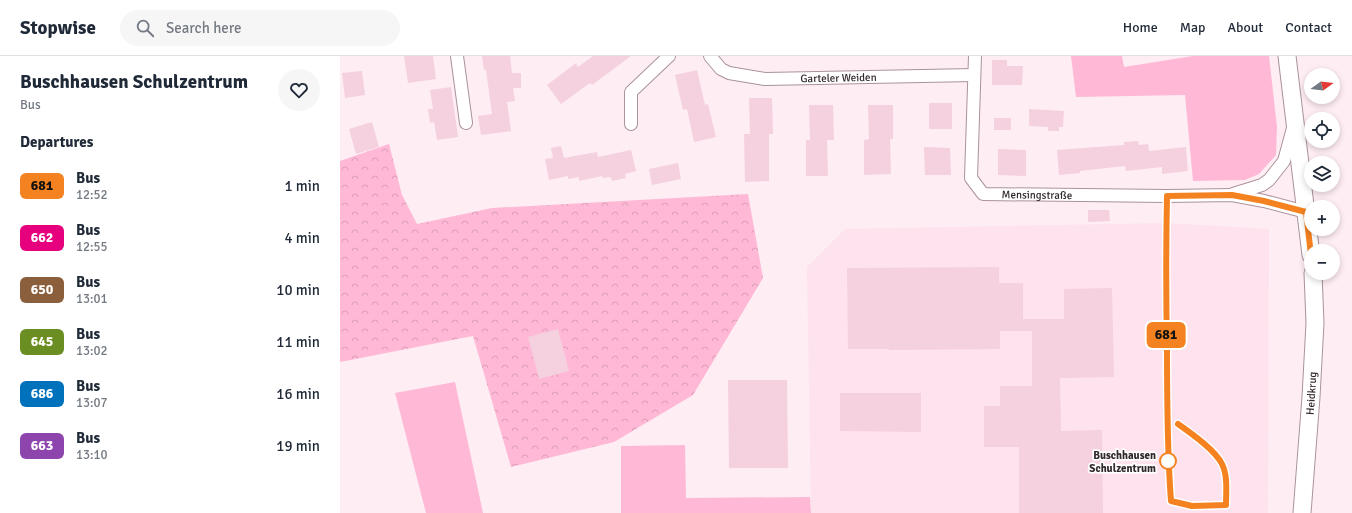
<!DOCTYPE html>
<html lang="en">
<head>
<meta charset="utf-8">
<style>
  :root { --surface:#fff; --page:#f6f6f7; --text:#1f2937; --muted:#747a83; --line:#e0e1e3 }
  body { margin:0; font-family:Signika,sans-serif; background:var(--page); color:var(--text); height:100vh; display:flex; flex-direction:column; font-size:15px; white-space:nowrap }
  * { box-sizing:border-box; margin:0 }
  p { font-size:13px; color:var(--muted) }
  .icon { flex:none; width:22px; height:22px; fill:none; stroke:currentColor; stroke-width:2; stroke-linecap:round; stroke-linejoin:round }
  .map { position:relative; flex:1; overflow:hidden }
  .panel { display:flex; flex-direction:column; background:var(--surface); width:340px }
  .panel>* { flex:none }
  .badge { padding:0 8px; border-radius:6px; font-size:14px; line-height:26px }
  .needle { width:26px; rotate:75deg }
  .buttons { position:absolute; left:964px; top:12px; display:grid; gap:8px }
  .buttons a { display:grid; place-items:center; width:36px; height:36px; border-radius:50%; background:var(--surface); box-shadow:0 2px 6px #0003; font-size:20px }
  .map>.badge { position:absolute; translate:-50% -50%; box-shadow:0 0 0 2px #fff }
  h2 { padding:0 20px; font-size:15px; line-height:36px }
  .round { display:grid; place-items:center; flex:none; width:42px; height:42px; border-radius:21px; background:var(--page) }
  .headline { display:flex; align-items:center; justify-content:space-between; height:68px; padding:0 20px }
  h1 { font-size:19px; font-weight:800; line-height:30px }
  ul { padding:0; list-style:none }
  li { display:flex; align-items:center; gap:12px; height:52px; padding:0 20px }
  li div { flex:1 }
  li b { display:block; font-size:15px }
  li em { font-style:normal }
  li .badge { min-width:44px; font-weight:700; text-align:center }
  header { display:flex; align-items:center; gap:24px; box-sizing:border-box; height:56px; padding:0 20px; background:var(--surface); border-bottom:1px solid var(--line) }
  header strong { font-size:19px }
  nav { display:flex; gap:22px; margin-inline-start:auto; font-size:14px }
  .search { width:280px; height:36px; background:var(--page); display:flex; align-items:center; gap:10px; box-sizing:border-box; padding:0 14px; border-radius:22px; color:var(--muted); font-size:15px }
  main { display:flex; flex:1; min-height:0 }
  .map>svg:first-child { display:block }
</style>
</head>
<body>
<header>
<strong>Stopwise</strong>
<div class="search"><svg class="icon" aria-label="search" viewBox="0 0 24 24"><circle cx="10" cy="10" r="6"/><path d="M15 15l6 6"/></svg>Search here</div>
<nav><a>Home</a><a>Map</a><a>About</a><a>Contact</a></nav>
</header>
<main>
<section class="panel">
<div class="headline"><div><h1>Buschhausen Schulzentrum</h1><p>Bus</p></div><a class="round"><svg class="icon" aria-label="heart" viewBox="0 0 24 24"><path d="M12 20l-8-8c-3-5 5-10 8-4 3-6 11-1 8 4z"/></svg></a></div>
<h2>Departures</h2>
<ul>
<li><span class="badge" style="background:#f58220;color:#111">681</span><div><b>Bus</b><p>12:52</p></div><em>1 min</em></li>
<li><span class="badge" style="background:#e6007e;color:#fff">662</span><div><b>Bus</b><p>12:55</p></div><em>4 min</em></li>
<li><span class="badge" style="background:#8b5e3c;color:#fff">650</span><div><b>Bus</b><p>13:01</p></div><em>10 min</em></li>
<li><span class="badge" style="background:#6b8e23;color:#fff">645</span><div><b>Bus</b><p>13:02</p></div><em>11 min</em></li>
<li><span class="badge" style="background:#0072bc;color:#fff">686</span><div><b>Bus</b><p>13:07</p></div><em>16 min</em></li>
<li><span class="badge" style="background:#8e44ad;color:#fff">663</span><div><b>Bus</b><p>13:10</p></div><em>19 min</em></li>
</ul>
</section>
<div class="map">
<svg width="1012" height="457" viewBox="0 0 1012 457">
  <defs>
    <pattern id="forest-crowns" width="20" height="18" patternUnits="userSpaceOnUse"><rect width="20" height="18" fill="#ffb8d6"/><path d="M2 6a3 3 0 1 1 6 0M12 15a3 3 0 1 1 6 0" fill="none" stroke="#db9eb8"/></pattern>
  </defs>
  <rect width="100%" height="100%" fill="#feedf3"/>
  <path fill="#fee2ed" d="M827,167L929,173L928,457H471L467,211L505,173Z"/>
  <path fill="#ffb8d6" d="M731,0H782L784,11L853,0H929L937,71L936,99L919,118L905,124L853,125L845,39L736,41Z
    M115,326L143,457H86L55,337Z
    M345,389L346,442L470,441L471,457H281V390Z"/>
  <path fill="url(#forest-crowns)" d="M49,88L62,139L77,168L152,152L408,138L423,222L353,339L274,386L171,411L133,280L0,306V105Z"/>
  <path fill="#f5d0df" d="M64,0H93L96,23L68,27Z
    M142,0H170L172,17H181V32H173L175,45L167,46L171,75L141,79L138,60L152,58L146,14H144Z
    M253,0H291L252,29L250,27L221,48L207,29L236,7L238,11Z
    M652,4H667V10H683L682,29H652Z
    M357,14L365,49L368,48L376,81L354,86L347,53L343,54L335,19Z
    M22,15L25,39L5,42L2,17Z
    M111,31L118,81L97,84L94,66L90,67L88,53H93L90,34Z
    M409,42H432L433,78H429V125L405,126L404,78H410Z
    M589,47H612V73H589Z
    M469,49H493L494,84H487L488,120H466V84H470Z
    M528,49H553V83H550L551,118L524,119V84L529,83Z
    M689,53L724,55L723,71H719V75H708V71L689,70Z
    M654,62H671V74H654Z
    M32,66L39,91L16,98L9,73Z
    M798,85L799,89L808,88L809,95L846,91L848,115L822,118V111L786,115L785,110L740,115V117L719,119L717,94L784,89V86Z
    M221,90L224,102L257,96L258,101L291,94L296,115L285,118L286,122L272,125L271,121L263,122L262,120L239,125V121L228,123V120L209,124L205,103L213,102L211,92Z
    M584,91L610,92L611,119H585Z
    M658,93L686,94V120L658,119Z
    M338,107L341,123L312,129L309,113Z
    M748,154H769L770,165L748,166Z
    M659,211V227H683V263H724V233L772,232L774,321L720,322L721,375L762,374L763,457H679V391H644V350H660V330H692V275H660V293L549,294V293H508L507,212Z
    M218,273L229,315L199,323L188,281Z
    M388,324H447L448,412H389Z
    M500,337H581V376L500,375Z"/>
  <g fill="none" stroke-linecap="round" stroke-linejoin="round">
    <g stroke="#ab929c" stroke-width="14">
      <g id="street">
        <path d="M117,0L126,67"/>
        <path id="s1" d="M370,0L381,13L389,17L425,23L634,19"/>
        <path id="s2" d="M635,0L631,122L643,138L827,140L892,139L924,145L966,156"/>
        <path d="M291,68V36L329,0"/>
        <path d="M893,138L922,129L929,124L944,105L953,72"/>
      </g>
    </g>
    <g stroke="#ab929c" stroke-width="19">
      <g id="secondary">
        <path d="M947,0L971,199"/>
        <path id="s3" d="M962,457L971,341L975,267L973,217"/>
      </g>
    </g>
    <use href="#street" stroke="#fff" stroke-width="12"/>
    <use href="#secondary" stroke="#fff" stroke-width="17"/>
  </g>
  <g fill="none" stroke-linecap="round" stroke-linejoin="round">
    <g stroke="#fff" stroke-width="9">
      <path id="line" d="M838,368C852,378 875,394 882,408C888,420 886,436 886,449L852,450L831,445C827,394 827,343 827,292C826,242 826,191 827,140L892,139L924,145L966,156L971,199"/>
    </g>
    <use href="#line" stroke="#f58220" stroke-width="6"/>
  </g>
  <circle fill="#fff" stroke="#f58220" stroke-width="2" cx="828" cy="405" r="8"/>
  <g text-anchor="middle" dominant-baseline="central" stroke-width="3.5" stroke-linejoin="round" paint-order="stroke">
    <g font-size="11" fill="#32282c" stroke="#fff">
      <text stroke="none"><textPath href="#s1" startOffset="136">Garteler Weiden</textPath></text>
      <text stroke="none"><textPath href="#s2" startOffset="196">Mensingstraße</textPath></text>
      <text stroke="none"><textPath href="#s3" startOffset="120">Heidkrug</textPath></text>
    </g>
    <g font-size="11" font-weight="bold" fill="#32282c" stroke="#fff" text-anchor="end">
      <text x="816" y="399">Buschhausen<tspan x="816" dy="13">Schulzentrum</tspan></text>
    </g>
  </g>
</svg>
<div class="buttons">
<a><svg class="needle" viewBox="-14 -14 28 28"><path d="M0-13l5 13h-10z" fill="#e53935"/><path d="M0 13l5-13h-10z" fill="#747a83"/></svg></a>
<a><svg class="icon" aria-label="locate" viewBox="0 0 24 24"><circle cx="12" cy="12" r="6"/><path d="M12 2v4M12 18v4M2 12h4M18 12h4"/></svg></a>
<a><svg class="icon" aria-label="layers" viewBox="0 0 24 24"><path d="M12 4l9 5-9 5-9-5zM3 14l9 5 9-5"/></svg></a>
<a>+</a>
<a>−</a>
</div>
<b class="badge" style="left:826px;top:279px;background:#f58220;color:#111">681</b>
</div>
</main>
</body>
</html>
